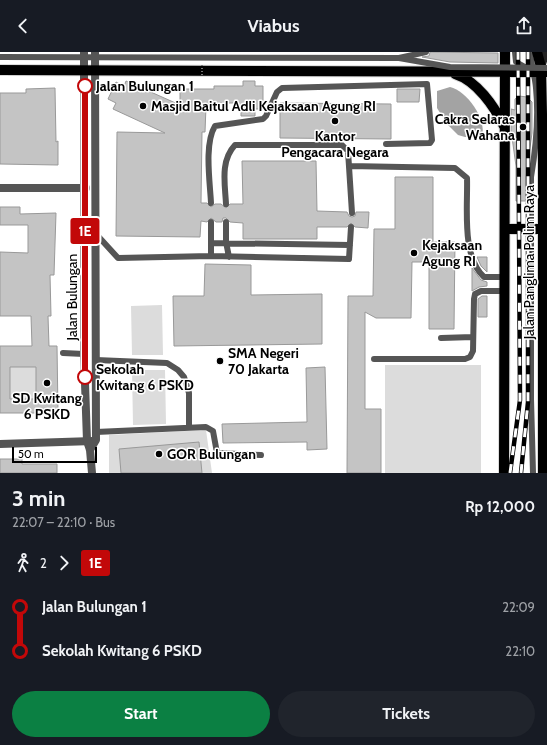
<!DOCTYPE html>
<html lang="en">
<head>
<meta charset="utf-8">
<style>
  :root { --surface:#171b24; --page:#20242c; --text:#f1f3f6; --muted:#9ea1a6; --accent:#0b8043 }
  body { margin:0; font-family:Cabin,sans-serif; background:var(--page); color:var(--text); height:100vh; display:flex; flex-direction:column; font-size:15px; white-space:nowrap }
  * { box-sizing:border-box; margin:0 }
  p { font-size:13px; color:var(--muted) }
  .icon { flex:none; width:22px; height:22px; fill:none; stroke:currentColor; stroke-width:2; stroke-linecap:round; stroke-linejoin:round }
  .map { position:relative; height:421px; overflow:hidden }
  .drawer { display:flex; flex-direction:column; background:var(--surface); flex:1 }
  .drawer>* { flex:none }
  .badge { padding:0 8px; border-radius:3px; font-size:14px; line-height:26px }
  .scale { position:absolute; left:12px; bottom:10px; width:85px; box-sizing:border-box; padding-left:4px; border:2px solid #000; border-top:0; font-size:11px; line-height:14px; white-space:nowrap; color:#000; -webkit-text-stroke:3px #fff; paint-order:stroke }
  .map>.badge { position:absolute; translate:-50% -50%; box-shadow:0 0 0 2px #fff }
  .legs { display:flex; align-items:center; gap:6px; height:44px; padding:0 12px; font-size:13px }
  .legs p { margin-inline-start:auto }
  .head { display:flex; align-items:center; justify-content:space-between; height:68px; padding:0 12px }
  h1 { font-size:22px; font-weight:700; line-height:30px }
  .action { display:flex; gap:8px; margin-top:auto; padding:8px 12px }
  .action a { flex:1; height:46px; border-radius:24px; background:var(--accent); color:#fff; font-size:16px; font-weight:700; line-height:46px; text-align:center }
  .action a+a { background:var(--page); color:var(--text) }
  ul { padding:0 12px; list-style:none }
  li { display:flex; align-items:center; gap:14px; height:44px; font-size:15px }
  li i { display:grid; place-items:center; width:6px; height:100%; margin:0 5px; background:currentColor }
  li i::after { content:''; width:10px; height:10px; margin:-5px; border:3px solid; border-radius:50%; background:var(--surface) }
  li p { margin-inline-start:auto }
  li:first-child i { background:linear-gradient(#0000 50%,currentColor 0) }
  li:last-child i { background:linear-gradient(currentColor 50%,#0000 0) }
  header { display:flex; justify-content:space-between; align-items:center; height:52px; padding:0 12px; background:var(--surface); font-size:18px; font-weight:700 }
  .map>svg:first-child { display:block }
</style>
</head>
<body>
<header><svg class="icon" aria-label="back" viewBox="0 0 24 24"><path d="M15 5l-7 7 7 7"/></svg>Viabus<svg class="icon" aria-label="share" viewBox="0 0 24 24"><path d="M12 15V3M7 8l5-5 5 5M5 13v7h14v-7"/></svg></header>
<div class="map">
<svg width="547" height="421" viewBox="0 0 547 421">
  <rect width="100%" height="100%" fill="#fff"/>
  <path fill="#dcdcdc" d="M162,253L163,303H132L131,254Z
    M385,313H481V421H385Z
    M10,315H36V347H10Z
    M132,318H165L166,372L133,373Z
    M206,378L212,421H109V383Z"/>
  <path fill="#a3a3a3" d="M450,35C467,39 487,67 482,85H465L458,83L447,72L437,56V39Z"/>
  <path fill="#c4c4c4" stroke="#999" fill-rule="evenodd" d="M430,0L498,1V11L450,10L422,5L429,4Z
    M126,29L180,53V37H214V34H243V29H255V34H263V57H255V64H241V57H237V51H211V54H206L205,80H202L201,151H207L211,155L215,152H221L226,156L230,152H243L242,109H316L317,159L347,160L349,164L352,165L355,164L356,160H369L368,176L355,175L351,171L347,175H317V187H243V171L230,170L226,166H223L222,170H216L211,166L207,170L201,169L200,185L116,184L117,80L165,81L113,57L116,51L108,47L116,30L124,34Z
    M55,36L56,90L58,89V113L0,112V41H26V37Z
    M397,37H420L419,50H397Z
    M519,44L527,45L532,50V81L526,125V149H516V114L511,78V57L515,58V47Z
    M280,51L391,52V87L280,86Z
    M395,125H433V190H455L454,277H429V210H412L411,266H376L365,260V357H381V421H347L348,244H373L374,177H395Z
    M0,155H20V162L56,161L54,223H50L51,264H48L49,294H57L58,361H0V294H32L31,264H0V200L28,201V173H0ZM10,315H36V347H10Z
    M477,205H487V220L481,214Z
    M205,212L251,213V243L322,242V292L174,294L173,244H204Z
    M472,216L481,228L487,230V234L479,235L472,239Z
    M482,244H487V265H478V247Z
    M325,315L327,397L307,398V390L223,391L222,372L307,370L306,316Z
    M199,390L202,421H121L119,397Z
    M0,407H22V412H57V421H0Z"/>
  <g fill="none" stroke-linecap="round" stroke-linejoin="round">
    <g stroke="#dbdbdb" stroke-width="12">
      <path id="primary" d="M537,0L541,15L543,109V421
        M0,18L547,20
        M455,22C477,29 494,54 504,74
        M505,177H543
        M504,421L505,0"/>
    </g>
    <path stroke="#555" stroke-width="6" d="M515,0L516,10L525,15
      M530,0C531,12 535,24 536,36C539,66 536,96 531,125V347L533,421
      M399,6L426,0
      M349,114L455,116L467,126C468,154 461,204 484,225H505
      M211,151C210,130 204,92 215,74L263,67L266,64L277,40L282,36L427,32L432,88L430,91L386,92
      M226,152C225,132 220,109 235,93H342L348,99L352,161
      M211,170V204
      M226,170V190L229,205
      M97,183L118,206L211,204L349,207L351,175
      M211,191L350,193
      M441,286L473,285
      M63,301L84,302
      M374,307H465L470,305L473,299L474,247L475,242L481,239H505
      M96,308L167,311L178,318L184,325L189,341V374
      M96,380L206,375L213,379L217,401L261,403"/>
    <path stroke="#555" stroke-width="8" d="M0,136H86
      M0,392L93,389"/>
    <path stroke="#555" stroke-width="8" d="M84,0V302L87,389L90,398L92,421
      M90,398L96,388L95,0"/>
    <path stroke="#222" stroke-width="8" d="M541,15L546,0"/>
    <use href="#primary" stroke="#000" stroke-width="10"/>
    <g stroke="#000" stroke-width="4.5">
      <path id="rail" d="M510,421L520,348L518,0
        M521,421L528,350V0"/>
    </g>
    <use href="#rail" stroke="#fff" stroke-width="3" stroke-dasharray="9" stroke-linecap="butt"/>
    <path stroke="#777" stroke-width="2" stroke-dasharray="1 2" stroke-linecap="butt" d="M202,13V23"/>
    <path stroke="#555" stroke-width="6" d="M0,5L399,6L450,15L547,16"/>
  </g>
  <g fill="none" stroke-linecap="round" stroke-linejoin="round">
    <g stroke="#fff" stroke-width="9">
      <path id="line-1" d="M85,34V325"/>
    </g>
    <use href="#line-1" stroke="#c20809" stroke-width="6"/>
  </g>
  <g fill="#fff" stroke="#c20809" stroke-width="2">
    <circle cx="85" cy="34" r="7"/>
    <circle cx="85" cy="325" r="7"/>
  </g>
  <g fill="#000" stroke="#fff" stroke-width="1.5">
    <circle cx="143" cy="54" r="4"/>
    <circle cx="335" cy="69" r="4"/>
    <circle cx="523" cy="75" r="4"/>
    <circle cx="414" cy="201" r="4"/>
    <circle cx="220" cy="309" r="4"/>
    <circle cx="47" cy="331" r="4"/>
    <circle cx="159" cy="402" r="4"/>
  </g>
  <g text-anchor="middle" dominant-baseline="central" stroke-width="3" stroke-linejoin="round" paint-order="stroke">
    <g font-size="14" font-weight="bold" fill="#000" stroke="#fff" text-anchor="start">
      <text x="96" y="34">Jalan Bulungan 1</text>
      <text x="96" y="317">Sekolah<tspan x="96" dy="16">Kwitang 6 PSKD</tspan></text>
    </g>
    <g font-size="14" font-weight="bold" fill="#000" stroke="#fff" text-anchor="start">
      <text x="151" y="54">Masjid Baitul Adli Kejaksaan Agung RI</text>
      <text x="515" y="67" text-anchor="end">Cakra Selaras<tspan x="515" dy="16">Wahana</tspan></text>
      <text x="335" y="84" text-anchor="middle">Kantor<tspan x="335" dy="16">Pengacara Negara</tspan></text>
      <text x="422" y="193">Kejaksaan<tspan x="422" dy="16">Agung RI</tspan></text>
      <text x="228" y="301">SMA Negeri<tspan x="228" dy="16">70 Jakarta</tspan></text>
      <text x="47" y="346" text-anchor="middle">SD Kwitang<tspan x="47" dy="16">6 PSKD</tspan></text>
      <text x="167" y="402">GOR Bulungan</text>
    </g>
    <g font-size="14" fill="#000" stroke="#fff">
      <text transform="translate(529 210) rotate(-90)">Jalan Panglima Polim Raya</text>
      <text transform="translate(72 245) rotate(-90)">Jalan Bulungan</text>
    </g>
  </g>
</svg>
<div class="scale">50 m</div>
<b class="badge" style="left:85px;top:179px;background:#c20809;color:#fff">1E</b>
</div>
<section class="drawer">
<div class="head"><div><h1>3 min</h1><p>22:07 – 22:10 · Bus</p></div><b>Rp 12,000</b></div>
<div class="legs"><svg class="icon" aria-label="walk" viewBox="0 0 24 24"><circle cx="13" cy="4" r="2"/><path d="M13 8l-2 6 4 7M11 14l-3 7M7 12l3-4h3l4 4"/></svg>2<svg class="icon" aria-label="forward" viewBox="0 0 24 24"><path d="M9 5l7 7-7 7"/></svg><b class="badge" style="background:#c20809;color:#fff">1E</b></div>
<ul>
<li><i style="color:#c20809"></i><b>Jalan Bulungan 1</b><p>22:09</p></li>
<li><i style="color:#c20809"></i><b>Sekolah Kwitang 6 PSKD</b><p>22:10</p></li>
</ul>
<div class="action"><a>Start</a><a>Tickets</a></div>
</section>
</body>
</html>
